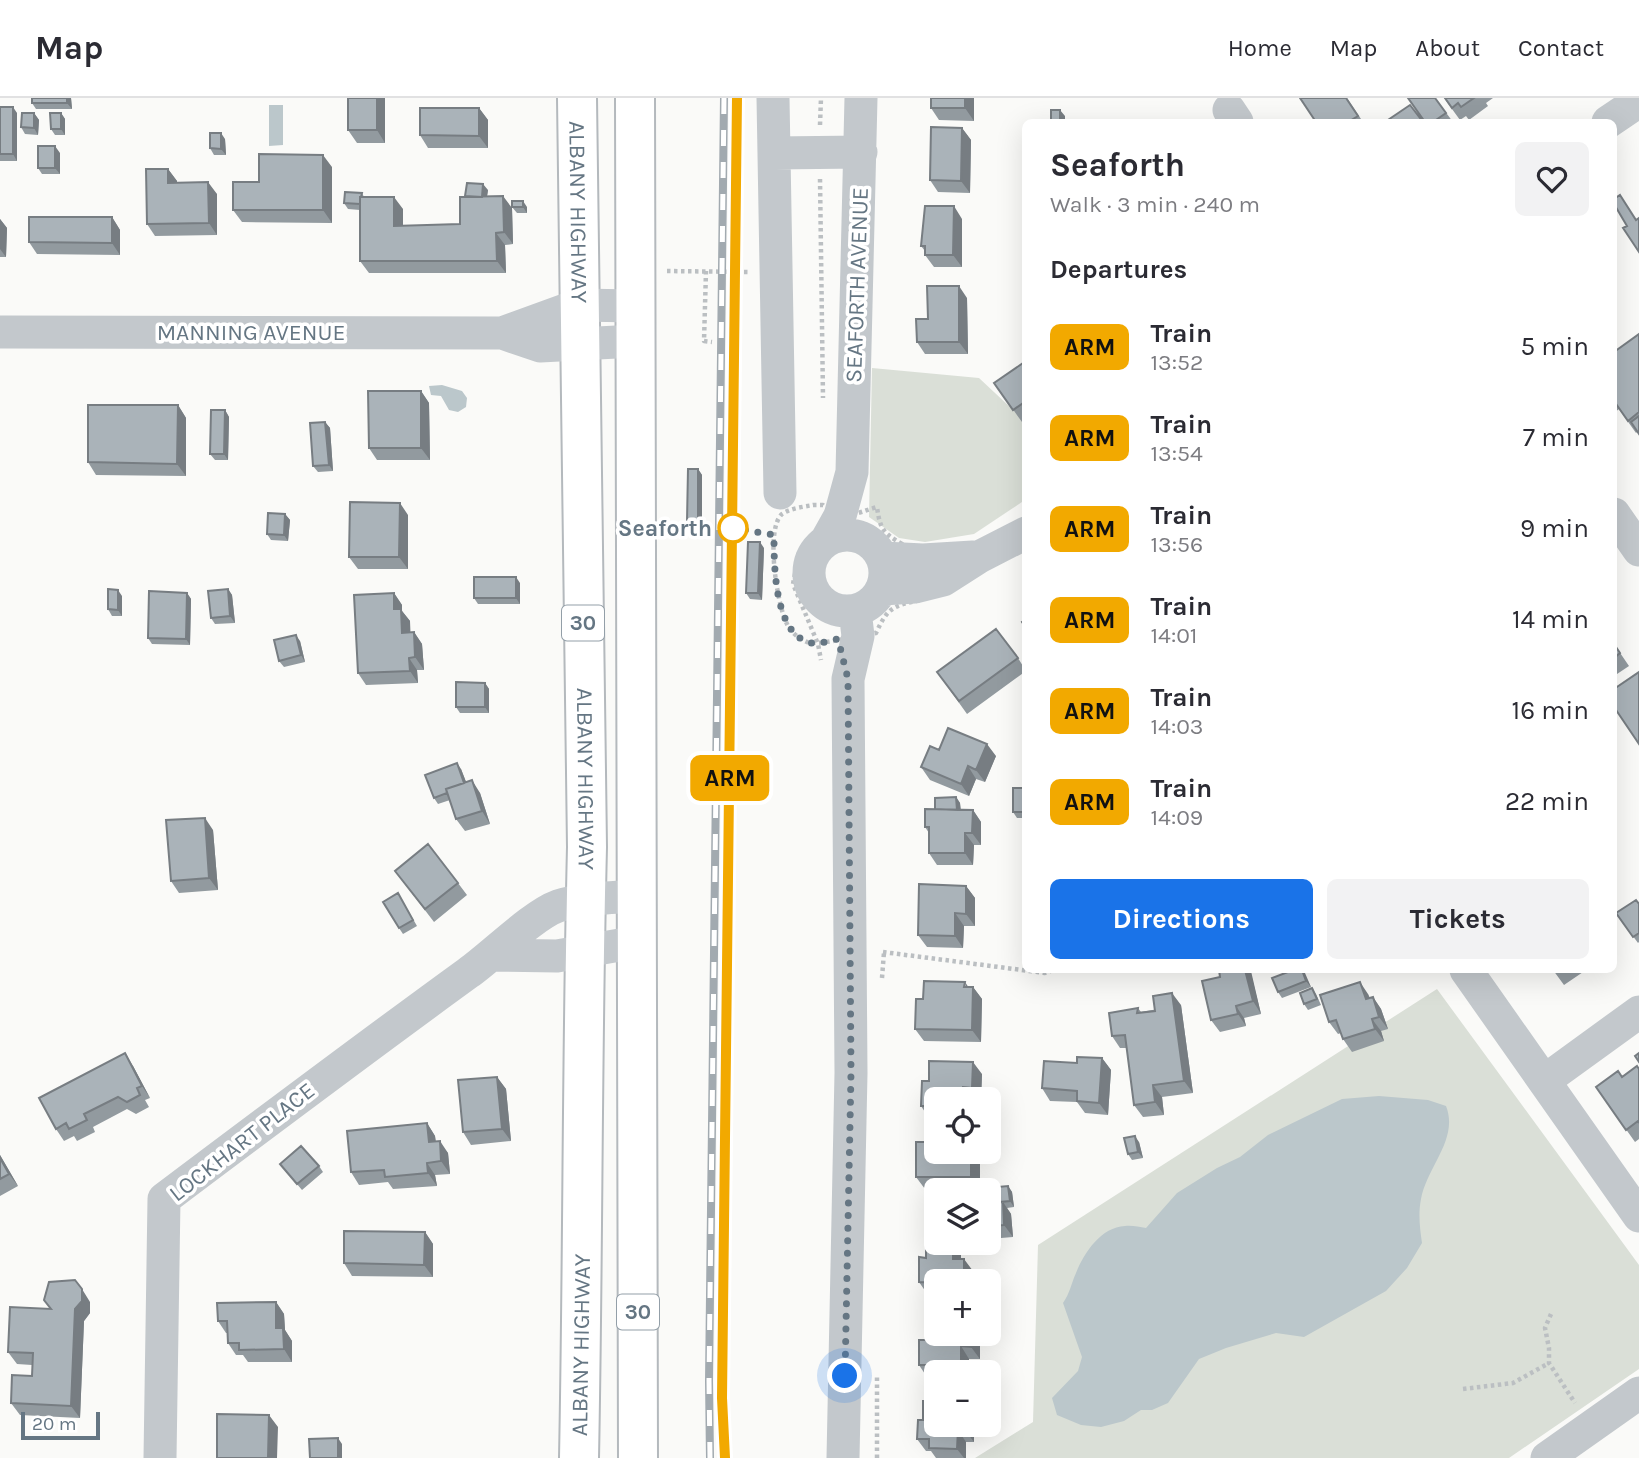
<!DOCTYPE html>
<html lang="en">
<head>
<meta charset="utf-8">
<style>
  :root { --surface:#fff; --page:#f2f2f3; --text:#2b2b33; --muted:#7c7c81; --line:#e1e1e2; --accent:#1a73e8 }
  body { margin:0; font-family:Karla,sans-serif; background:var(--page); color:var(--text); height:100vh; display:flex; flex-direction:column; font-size:26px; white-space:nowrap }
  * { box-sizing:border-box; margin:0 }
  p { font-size:23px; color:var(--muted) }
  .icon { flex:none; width:38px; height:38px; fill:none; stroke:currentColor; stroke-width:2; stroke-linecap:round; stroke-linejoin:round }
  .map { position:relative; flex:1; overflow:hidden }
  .sheet { position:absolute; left:1022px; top:21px; width:595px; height:854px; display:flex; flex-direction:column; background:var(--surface); border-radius:10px; box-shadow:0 7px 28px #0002 }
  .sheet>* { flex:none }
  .badge { padding:0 14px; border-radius:10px; font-size:24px; line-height:46px }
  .tools { position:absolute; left:924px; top:989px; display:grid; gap:14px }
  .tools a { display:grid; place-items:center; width:77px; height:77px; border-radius:10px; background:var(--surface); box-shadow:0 7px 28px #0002; font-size:35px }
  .scale { position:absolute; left:21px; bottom:18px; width:79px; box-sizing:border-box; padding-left:7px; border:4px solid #657683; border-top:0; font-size:19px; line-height:24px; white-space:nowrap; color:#657683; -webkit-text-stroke:5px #fff; paint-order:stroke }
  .you { position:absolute; width:35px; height:35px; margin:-18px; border:5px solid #fff; border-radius:50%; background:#1a73e8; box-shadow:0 0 0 10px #1a73e833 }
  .map>.badge { position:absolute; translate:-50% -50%; box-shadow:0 0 0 4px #fff }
  h2 { padding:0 28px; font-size:26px; line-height:63px }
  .round { display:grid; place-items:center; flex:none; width:74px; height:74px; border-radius:10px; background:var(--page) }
  .overview { display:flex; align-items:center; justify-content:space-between; height:119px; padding:0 28px }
  h1 { font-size:33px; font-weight:700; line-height:52px }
  .button { display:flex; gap:14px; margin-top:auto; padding:14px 28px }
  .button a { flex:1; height:80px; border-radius:10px; background:var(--accent); color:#fff; font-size:28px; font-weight:700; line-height:80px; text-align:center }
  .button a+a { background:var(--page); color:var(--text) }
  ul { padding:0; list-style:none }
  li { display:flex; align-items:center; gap:21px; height:91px; padding:0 28px }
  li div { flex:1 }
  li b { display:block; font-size:26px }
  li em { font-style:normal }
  li .badge { min-width:77px; font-weight:700; text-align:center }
  header { display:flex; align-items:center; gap:42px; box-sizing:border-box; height:98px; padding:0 35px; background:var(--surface); border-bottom:2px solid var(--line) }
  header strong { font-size:33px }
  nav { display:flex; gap:38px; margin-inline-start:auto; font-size:24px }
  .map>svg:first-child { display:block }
</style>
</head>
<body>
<header>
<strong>Map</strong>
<nav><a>Home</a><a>Map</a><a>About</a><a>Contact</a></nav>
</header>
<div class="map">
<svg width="1639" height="1360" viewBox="0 0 1639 1360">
  <rect width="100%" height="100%" fill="#fafaf8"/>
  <path fill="#dadfd7" d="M872,270L979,280L1025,323V402L974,436L925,444L899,440L869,419Z
    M1437,891L1639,1167V1271L1509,1360H975L1033,1324L1038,1147Z"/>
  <path fill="#bbc7cb" d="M269,7H283V47L269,48Z
    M442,287L462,293L467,300L466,309L458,314L449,312L441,298L431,297L429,288Z
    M1379,998L1428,1002L1446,1008C1459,1041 1427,1069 1421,1101C1418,1116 1420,1131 1422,1145L1407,1170L1386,1193L1304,1239L1276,1235L1226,1250L1199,1261L1168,1305L1152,1312H1141L1124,1323L1101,1329L1081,1327L1057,1317L1052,1300L1078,1273L1082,1259L1063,1205C1070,1195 1071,1186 1076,1175C1084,1155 1101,1129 1125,1128C1132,1127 1139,1129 1146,1130L1177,1095L1217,1070L1240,1059L1268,1037L1342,1001Z"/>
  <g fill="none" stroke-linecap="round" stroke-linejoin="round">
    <g stroke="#b4b9bd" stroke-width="42">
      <g id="highway">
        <path id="s1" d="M577,0L587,749C582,953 583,1156 579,1360"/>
        <path d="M635,0L638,1360"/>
      </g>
    </g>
    <path stroke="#bbbfc2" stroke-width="4.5" stroke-dasharray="3.5 3.5" stroke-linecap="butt" d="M820,27L821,0
      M820,81L823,300
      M667,173L749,174
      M706,173L704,243L712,244
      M813,407H823C841,425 856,415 877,409C880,431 883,435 902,446L920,502C893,508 888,509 876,535C860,537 819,548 807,544C799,541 790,533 787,526C777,507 765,431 782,416C791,410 803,409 813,407Z
      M799,455L793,486L818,546L821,562
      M883,854L1045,875L1053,872
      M882,880L884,854
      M1551,1216L1545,1230L1549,1250V1265L1575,1305
      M1463,1291L1513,1285L1549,1265
      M877,1360V1277"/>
    <path stroke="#c3c8cc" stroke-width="33" d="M773,0L780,395
      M1229,12L1237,24
      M1608,24L1639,3
      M774,55L861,54
      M0,234L502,235L540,248L636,243
      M502,235L579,207L635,208
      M1614,416L1639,452
      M809 475a38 38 0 1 1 76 0a38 38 0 1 1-76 0Z
      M826,443L840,418L852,374L861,0
      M883,460L923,462L973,459
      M882,491L915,489L943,482L979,459L1026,435
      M493,857L557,858L637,844
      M1466,872L1544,983
      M1639,914L1544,983L1639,1118
      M160,1360L164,1101C265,1025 366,949 468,875C492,858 533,817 558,808C583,800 611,800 637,798
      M843,1360L851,975L848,581L858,538L855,513
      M1547,1360L1639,1295"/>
    <use href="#highway" stroke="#fff" stroke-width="38"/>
    <g stroke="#a2aab0" stroke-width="8">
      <path id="rail" d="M710,1360L709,1283L724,0
        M725,1360L722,1299L737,0"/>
    </g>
    <use href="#rail" stroke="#fff" stroke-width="5" stroke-dasharray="16" stroke-linecap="butt"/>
  </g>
  <path fill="#929a9f" d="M71,0L72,11H36L32,5Z
    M385,0V45H357L348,32Z
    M931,0H974V23L939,22L931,10Z
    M1347,0L1363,24H1316Z
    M1435,0L1453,24H1425Z
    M1444,0H1493L1486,5L1488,8L1469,22L1466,18L1460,22Z
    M0,9L17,15V63H0Z
    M479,10L488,22V50H428L420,37Z
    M34,15L39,22L38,37L25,36L21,29Z
    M61,15L65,21V37H55L51,31Z
    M962,30L971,42L970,95L938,94L930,82Z
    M225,41L226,57H214L210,50Z
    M60,55V76H42L38,70Z
    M332,69V125L242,124L233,112L259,84Z
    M168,71L177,83V85L217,96V137L155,138L147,126Z
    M488,92L487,98L512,110L513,146L505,147L506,175H369L360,163V112L348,111L344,105L362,95L364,99L403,111V128L460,126L466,99Z
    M512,109H527V115H517Z
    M112,119L120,132V157L37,156L29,144Z
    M0,121L7,130L6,159H0Z
    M962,121V169H934L925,157V153L921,148Z
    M967,200L968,256H925L917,244L928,221Z
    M1639,236V336L1637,334L1636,335L1619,311L1614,315V254Z
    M1026,263V321L1022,324L994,285Z
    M421,293L429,305L430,362H377L369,350Z
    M178,307L186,320V378L96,377L88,364Z
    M225,312L229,319L228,362H215L210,356Z
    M325,324L330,330L333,373L318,374L313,368Z
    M698,371L702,377V429H692L687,423Z
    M285,416L290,422L288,443L271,442L267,436Z
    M408,417V471H358L349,459Z
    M764,450L762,502L750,501L746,495Z
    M520,485V506H478L474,500Z
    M228,491L232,497L235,525L215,526L211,520Z
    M187,495L191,501L190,547L152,546L148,540Z
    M394,495L402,507V513L410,523V534H414L422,546L424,572H417L418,585L366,587L358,575Z
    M122,498V518H112L108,511Z
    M300,543L305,564L284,569L279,563Z
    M1614,546L1629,568L1614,578Z
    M1018,560L1026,573L967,616L937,574Z
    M485,585L489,591V615H460L456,609Z
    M939,652L996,658L985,684L976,681L969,698L930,682L921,669Z
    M461,671L466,684L480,695L490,726L465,733L456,721L450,702L438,706L434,700Z
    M1026,690V720H1017L1013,714Z
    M956,699L960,705L961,712H973L981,724V747H974L973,767H937L929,755V735L925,729L935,711Z
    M213,732L218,792L179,795L171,783Z
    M395,773L458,785L467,797L434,824Z
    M966,788L975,800V828H964L963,850L927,849L918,837Z
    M402,802L417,828L403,836L399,830Z
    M1639,806V844L1638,845L1616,815Z
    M1219,872H1250L1261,916L1244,920L1246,928L1220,934L1211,922L1220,879Z
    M1293,872H1302L1311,889L1282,900L1278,894Z
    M1553,872H1586L1564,887Z
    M968,889H973L982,901L981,944L924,943L915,931L923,901Z
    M1312,890L1316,896L1321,907L1308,912L1304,906Z
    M1368,896L1370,900L1373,899L1381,911L1388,931L1381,933L1384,943L1352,954L1343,941L1341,935L1338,936L1329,924Z
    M1181,907L1193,995L1162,999L1164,1017L1143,1019L1134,1007L1127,950H1120L1112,938L1138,910L1141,914Z
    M1102,960L1111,972L1108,1017L1085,1015L1077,1004L1050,1003L1042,990L1077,965Z
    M133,968L150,1000L145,1002L149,1009L136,1016L127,1011L93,1029L95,1034L77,1043L74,1038L64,1043L56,1031Z
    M1639,971V1041L1635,1044L1596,989Z
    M982,976L981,1001H936V1020H929L921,1008L929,983Z
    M497,979L506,991L511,1043L471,1047L463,1034Z
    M427,1025L435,1038L436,1044L448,1055L450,1076L435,1077L437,1088L393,1091L388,1084L359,1087L351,1074Z
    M1139,1044L1143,1060L1132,1062L1128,1056Z
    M936,1054H978L980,1056V1091H925L916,1079Z
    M0,1057L18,1088L0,1098Z
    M280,1066L319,1068L323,1074L302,1092Z
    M1008,1088L1012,1094L1014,1109L1007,1110L1011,1116L1013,1139L989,1141V1092Z
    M425,1134L433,1146V1179L352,1178L344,1165Z
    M973,1173L936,1183V1197H928L919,1184Z
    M90,1204V1215L84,1223L80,1320L20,1317L11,1305L32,1278V1267L17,1266L8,1254L50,1211Z
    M276,1204L284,1216L285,1232L292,1243V1264H248L243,1257H236L228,1245V1235H226L218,1223Z
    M936,1236H980V1261H969V1274H936V1279H927L919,1267L928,1242Z
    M974,1326V1344H966V1360H936L931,1353H926L917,1341Z"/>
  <path fill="#777d82" d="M67,0H71L72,11L67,5Z
    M377,0H385V45L377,32Z
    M965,0H974V23L965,10Z
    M13,9L17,15V63L13,56Z
    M479,10L488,22V50L479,38Z
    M1060,12L1065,18V24H1060Z
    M34,15L39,22L38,37L34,30Z
    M61,15L65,21V37L61,31Z
    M962,30L971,42L970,95L961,83Z
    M221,35L225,41L226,57L221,51Z
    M55,48L60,55V76L55,70Z
    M323,57L332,69V125L323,112Z
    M168,71L177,83V97L168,85Z
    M208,84L217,96V137L209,125Z
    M483,86L488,92L486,105L482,99Z
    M503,98L512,110L513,146L504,134Z
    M394,99L403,111V140L394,128Z
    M523,103L527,109V115L523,109Z
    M954,108L962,121V169L953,157Z
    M112,119L120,132V157L112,145Z
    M0,121L7,130L6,159L0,151Z
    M496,135L505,147L506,175L497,163Z
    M959,188L967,200L968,256L959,244Z
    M421,293L429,305L430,362L421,350Z
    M178,307L186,320V378L177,366Z
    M225,312L229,319L228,362L224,356Z
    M325,324L330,330L333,373L329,367Z
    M698,371L702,377V429L698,423Z
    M400,405L408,417V471L399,459Z
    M285,416L290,422L288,443L284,437Z
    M760,444L764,450L762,502L758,495Z
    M516,479L520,485V506L516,500Z
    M228,491L232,497L235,525L230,518Z
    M118,492L122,498V518L118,512Z
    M187,495L191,501L190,547L186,541Z
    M394,495L402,507V513L410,523L411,547L402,535L394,511Z
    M414,534L422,546L424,572L415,559Z
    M296,537L300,543L305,564L301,557Z
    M409,560L417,572L418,585L410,573Z
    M485,585L489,591V615L485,609Z
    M987,646L996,658L985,684L976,672Z
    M457,665L461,671L470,694L465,688Z
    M968,668L976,681L969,698L961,686Z
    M472,682L480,695L490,726L482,713Z
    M956,699L960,705L961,721L957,715Z
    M973,712L981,724V747L972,735Z
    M205,720L213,732L218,792L209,780Z
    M965,735L974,747L973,767L965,755Z
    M966,788L975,800V828L966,816Z
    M955,815L964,828L963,850L955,838Z
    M1245,872H1250L1251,873L1261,916L1253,903Z
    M1302,872L1305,875L1311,889L1306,883Z
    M965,884L973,896V889L982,901L981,944L972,932Z
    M1360,884L1368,896L1374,914L1366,901Z
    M1172,895L1181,907L1193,995L1184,983Z
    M1373,899L1381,911L1388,931L1379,919Z
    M1236,908L1244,920L1246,928L1238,916Z
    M1372,921L1381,933L1384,943L1375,931Z
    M125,955L133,968L150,1000L142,988Z
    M1102,960L1111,972L1108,1017L1099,1005Z
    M973,964L982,976L981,1001L972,990Z
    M497,979L506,991L511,1043L502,1031Z
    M1153,987L1162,999L1164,1017L1155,1004Z
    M963,989L971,1001H962Z
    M427,1025L435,1038L437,1057L429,1044Z
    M1135,1038L1139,1044L1143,1060L1138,1054Z
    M440,1043L448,1055L450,1076L441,1063Z
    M971,1054H978L980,1056V1091L971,1079Z
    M0,1057L18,1088L9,1076L0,1060Z
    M427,1065L435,1077L437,1088L428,1075Z
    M1008,1088L1012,1094L1014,1109L1010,1103Z
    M1003,1104L1011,1116L1013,1139L1004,1127Z
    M425,1134L433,1146V1179L424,1167Z
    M953,1144H961V1173L953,1161Z
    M964,1161L973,1173V1183H964Z
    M82,1191L90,1204V1215L84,1223L80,1320L71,1308L75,1211Z
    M276,1204L284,1216L285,1232L292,1243V1264L284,1251L276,1230Z
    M971,1236H980V1261L971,1249Z
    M961,1248L969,1261V1274H965L961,1267Z
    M269,1317L278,1329L277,1360H268Z
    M965,1326H974V1344L965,1332Z
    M958,1332L966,1344V1360H964L957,1351Z
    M338,1340L342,1346V1360H338Z"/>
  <path fill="#aab3b9" stroke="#777d82" stroke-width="2" d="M32,0H67V5H32Z
    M348,0H377V32H348Z
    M931,0H965V10H931Z
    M1300,0H1346L1358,18L1348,24H1316Z
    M1408,0H1435L1446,15L1433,24H1425Z
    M1445,0H1474L1461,9L1458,5L1452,10Z
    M1410,7L1423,24H1385Z
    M0,9H13V56H0Z
    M420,10H479V38L420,37Z
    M1051,12H1060V24H1051Z
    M22,15H34V30L21,29Z
    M50,15H61V31H51Z
    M931,29L962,30L961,83L930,82Z
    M210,35H221V51L210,50Z
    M38,48H55V70H38Z
    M259,56L323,57V112H233V84H259Z
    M146,71H168V85L208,84L209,125L147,126Z
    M467,85L483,86L482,99L465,98Z
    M345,94L362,95L361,99H360V106L344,105Z
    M1620,97L1636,122L1639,120V154L1623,130L1627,128L1614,106V101Z
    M503,98L504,134L496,135L497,163H360V99H394V128L460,126V99Z
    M512,103H523V109H512Z
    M925,108H954L953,157H925V148H921Z
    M29,119H112V145L29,144Z
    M927,188H959V244H917L916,221H928Z
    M1639,236V314L1628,323L1614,303V254Z
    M1026,263V303L1013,312L994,285Z
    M368,293H421V350H369Z
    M88,307H178L177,366L88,364Z
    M211,312H225L224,356H210Z
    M1639,318V336L1631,324Z
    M325,324L329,367L313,368L310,325Z
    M688,371H698V423H687Z
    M350,404L400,405L399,459H349Z
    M268,415L285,416L284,437L267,436Z
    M748,444H760L758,495H746Z
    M474,479H516V500H474Z
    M108,491L118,492V512L108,511Z
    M228,491L230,518L211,520L208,493Z
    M149,493L187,495L186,541L148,540Z
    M394,495V511H401L402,535L414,534L415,559L409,560L410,573L358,575L354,497Z
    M1026,521V530L1022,524Z
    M996,531L1018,560L959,603L937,574Z
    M296,537L301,557L279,563L274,542Z
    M1614,546L1620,555L1614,560Z
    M1639,574V646L1614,609V591Z
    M456,584L485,585V609H456Z
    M948,630L987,646L976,672L968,668L961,686L921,669L930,648L939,652Z
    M457,665L464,685L446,691L447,695L434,700L425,677Z
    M472,682L482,713L456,721L446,691Z
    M1013,690H1026V714H1013Z
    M956,699L957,712L935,711V700Z
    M925,711L973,712L972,735H965V755H929V729H925Z
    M205,720L209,780L171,783L166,722Z
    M428,746L458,785L425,811L395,773Z
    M919,786L966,788V816L955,815V838L918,837Z
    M398,795L413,822L399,830L383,804Z
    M1636,802L1639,806V835L1633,839L1616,815Z
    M1219,872H1245L1253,903L1236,908L1238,916L1211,922L1202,883L1220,879Z
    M1293,872H1302L1306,883L1278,894L1272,880Z
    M924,883L965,884L964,889H973L972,932L915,931L916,901H923Z
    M1360,884L1366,901L1373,899L1379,919L1372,921L1375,931L1343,941L1336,922L1329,924L1320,897Z
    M1312,890L1317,901L1304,906L1300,895Z
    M1172,895L1184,983L1153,987L1155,1004L1134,1007L1125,937L1112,938L1109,915L1138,910L1137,915L1155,913L1153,898Z
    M125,955L142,988L137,990L140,997L127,1004L118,999L84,1016L87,1022L69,1031L66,1025L56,1031L39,1000Z
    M1639,955V964L1635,958Z
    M1077,959L1102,960L1099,1005L1077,1003V993L1042,990L1044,963L1077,965Z
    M929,963L973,964L972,990L963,989L962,1001H936V1008H921L922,983H929Z
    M1637,968L1639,971V1025L1638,1023L1626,1032L1596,989L1618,973L1622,979Z
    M497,979L502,1031L463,1034L458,982Z
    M427,1025L429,1044L440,1043L441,1063L427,1065L428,1075L385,1079L384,1072L351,1074L347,1033Z
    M1135,1038L1138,1054L1128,1056L1124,1040Z
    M916,1044H936V1054H971V1079H916Z
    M301,1048L319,1068L297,1086L280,1066Z
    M0,1060L9,1076L0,1081Z
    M1008,1088L1010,1103L989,1105V1092H987V1090Z
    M1003,1104L1004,1127L989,1128V1105Z
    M926,1126H936V1144H953V1161H964V1183H936V1185L919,1184V1159L926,1160Z
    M344,1133L425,1134L424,1167L344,1165Z
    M75,1182L82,1191V1203L75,1211L71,1308L11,1305L12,1277L32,1278L33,1255L8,1254L10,1209L51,1211L44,1202L49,1184Z
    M276,1204V1230H283L284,1251L239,1252V1245H228L227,1223H218L217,1205Z
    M929,1222H936V1236H971V1249L961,1248V1267H919V1242H928Z
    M923,1303H936V1326H965V1332H958L957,1351L929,1350V1341H917L918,1322H923Z
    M217,1316L269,1317L268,1360H217Z
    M338,1340V1360H310L309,1341Z"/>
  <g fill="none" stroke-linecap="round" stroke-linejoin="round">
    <g stroke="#fff" stroke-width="16">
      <path id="line" d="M725,1360L722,1300L737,0"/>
    </g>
    <use href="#line" stroke="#f2a900" stroke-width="10"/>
    <path stroke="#657683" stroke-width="7" stroke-dasharray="0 12.6" d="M733,430L774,437C774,466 774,529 805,543C816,548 827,543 838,541L848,581L851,975L845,1278"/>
  </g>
  <circle fill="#fff" stroke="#f2a900" stroke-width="3.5" cx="733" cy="430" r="14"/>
  <g text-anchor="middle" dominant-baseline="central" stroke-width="7" stroke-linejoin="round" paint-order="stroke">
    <g fill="#fff" stroke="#939fa8" stroke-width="2">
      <rect x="562" y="507.5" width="42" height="35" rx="5"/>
      <rect x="617" y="1196.5" width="42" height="35" rx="5"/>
    </g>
    <g font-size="21" font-weight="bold" fill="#657683">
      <text x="583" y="525">30</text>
      <text x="638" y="1214">30</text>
    </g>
    <g font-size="23" fill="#657683" stroke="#fff">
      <text stroke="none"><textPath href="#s1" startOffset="114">ALBANY HIGHWAY</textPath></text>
      <text transform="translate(857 187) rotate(-88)">SEAFORTH AVENUE</text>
      <text x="251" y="234">MANNING AVENUE</text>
      <text stroke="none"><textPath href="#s1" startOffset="681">ALBANY HIGHWAY</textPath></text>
      <text transform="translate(242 1044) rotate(-38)">LOCKHART PLACE</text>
      <text transform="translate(581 1247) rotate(-89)">ALBANY HIGHWAY</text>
    </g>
    <g font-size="23" font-weight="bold" fill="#657683" stroke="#fff" text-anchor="end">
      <text x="712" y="430">Seaforth</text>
    </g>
  </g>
</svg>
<div class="tools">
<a><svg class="icon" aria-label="locate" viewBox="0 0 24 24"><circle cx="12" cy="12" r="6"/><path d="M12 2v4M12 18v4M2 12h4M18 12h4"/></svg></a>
<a><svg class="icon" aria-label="layers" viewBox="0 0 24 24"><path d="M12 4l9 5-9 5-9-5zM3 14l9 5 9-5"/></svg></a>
<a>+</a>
<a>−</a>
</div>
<div class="scale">20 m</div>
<div class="you" style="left:845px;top:1278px"></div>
<b class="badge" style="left:730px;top:680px;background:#f2a900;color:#111">ARM</b>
<section class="sheet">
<div class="overview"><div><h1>Seaforth</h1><p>Walk · 3 min · 240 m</p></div><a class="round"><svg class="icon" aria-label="heart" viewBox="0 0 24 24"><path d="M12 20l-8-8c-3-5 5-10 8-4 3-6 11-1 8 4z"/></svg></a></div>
<h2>Departures</h2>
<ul>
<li><span class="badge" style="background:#f2a900;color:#111">ARM</span><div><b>Train</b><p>13:52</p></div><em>5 min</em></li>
<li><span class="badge" style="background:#f2a900;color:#111">ARM</span><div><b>Train</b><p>13:54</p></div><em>7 min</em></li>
<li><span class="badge" style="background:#f2a900;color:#111">ARM</span><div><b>Train</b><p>13:56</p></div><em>9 min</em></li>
<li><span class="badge" style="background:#f2a900;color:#111">ARM</span><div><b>Train</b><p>14:01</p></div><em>14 min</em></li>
<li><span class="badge" style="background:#f2a900;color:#111">ARM</span><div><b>Train</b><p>14:03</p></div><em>16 min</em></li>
<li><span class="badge" style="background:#f2a900;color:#111">ARM</span><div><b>Train</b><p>14:09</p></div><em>22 min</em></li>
</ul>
<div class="button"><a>Directions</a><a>Tickets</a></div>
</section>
</div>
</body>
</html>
